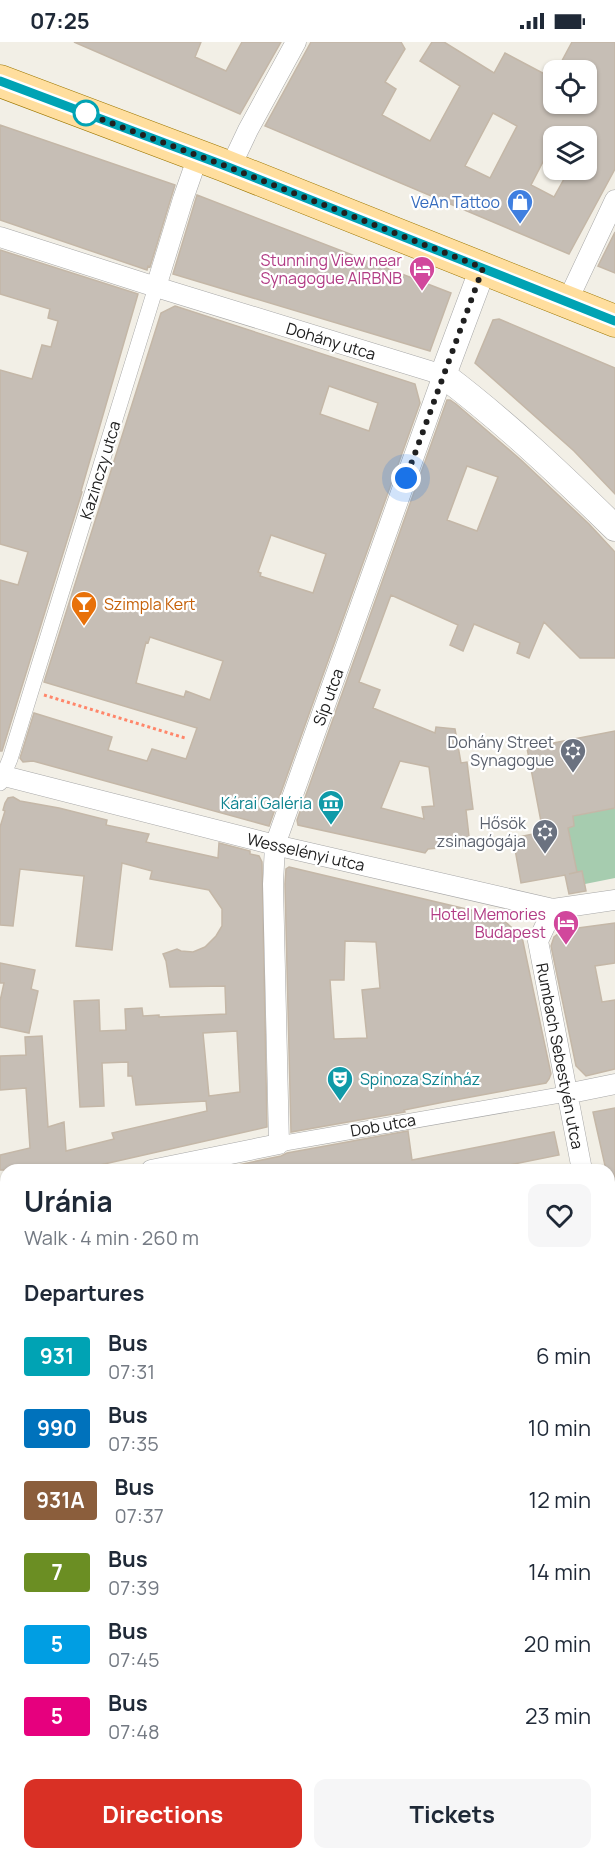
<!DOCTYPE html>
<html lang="en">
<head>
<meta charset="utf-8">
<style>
  :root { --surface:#fff; --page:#f6f6f7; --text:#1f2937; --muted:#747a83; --accent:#d93025 }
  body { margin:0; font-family:Manrope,sans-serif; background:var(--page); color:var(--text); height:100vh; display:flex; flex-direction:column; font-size:22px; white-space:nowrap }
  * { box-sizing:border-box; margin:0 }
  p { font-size:20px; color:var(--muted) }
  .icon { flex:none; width:33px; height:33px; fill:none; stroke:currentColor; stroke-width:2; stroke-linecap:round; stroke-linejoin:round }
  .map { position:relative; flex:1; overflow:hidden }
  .drawer { position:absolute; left:0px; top:1122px; width:615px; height:696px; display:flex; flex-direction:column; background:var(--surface); border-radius:18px 18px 0 0; box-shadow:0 2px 4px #0004 }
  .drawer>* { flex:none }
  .badge { padding:0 12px; border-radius:4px; font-size:21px; line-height:39px }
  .controls { position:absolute; left:543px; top:18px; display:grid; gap:12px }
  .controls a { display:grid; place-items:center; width:54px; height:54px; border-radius:12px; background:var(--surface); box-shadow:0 2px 4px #0004; font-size:30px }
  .you { position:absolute; width:30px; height:30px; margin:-15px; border:4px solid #fff; border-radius:50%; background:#1a73e8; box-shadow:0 0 0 9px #1a73e833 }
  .map>.badge { position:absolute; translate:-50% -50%; box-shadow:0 0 0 3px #fff }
  h2 { padding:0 24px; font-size:22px; line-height:54px }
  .round { display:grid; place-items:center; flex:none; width:63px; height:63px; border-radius:12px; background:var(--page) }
  .overview { display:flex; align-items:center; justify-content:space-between; height:102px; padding:0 24px }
  h1 { font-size:28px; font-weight:700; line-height:45px }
  .button { display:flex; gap:12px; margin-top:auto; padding:12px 24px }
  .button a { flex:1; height:69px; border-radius:12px; background:var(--accent); color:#fff; font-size:24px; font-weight:700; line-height:69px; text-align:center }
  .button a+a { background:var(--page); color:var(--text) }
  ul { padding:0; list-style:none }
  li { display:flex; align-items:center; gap:18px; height:72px; padding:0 24px }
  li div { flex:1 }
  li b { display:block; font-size:22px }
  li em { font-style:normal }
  li .badge { min-width:66px; font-weight:700; text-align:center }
  .status { display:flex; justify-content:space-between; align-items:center; height:42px; padding:0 30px; background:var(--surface); direction:ltr }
  .status svg { height:16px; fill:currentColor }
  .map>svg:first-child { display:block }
</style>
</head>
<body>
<div class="status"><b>07:25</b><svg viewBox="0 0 49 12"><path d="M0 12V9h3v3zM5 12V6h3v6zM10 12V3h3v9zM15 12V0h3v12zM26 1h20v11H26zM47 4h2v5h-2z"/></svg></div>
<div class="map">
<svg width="615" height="1818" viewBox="0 0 615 1818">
  <rect width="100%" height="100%" fill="#f2efe6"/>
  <path fill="#a6ccaf" d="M615,766V836L585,842L582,830L577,831L568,786L574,784L573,774Z"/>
  <path fill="#c6beb5" stroke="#c4b7a7" stroke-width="1.5" fill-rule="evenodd" d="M74,0H201L195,15L226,29L242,0H281L240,72Z
    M311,0H401L405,7L385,40L396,47L382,73L430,99L460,44L420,19L432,0H444L494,31L505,11L554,37V62H586V28H557L572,0H615V127L569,212L265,84ZM493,71L517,84L490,136L465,124ZM554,94H586V128H569L554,155L531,143L546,114L554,118Z
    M0,83L175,143L150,225L148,224L147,228L0,178Z
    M197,153L451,251L430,309L173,232Z
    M615,190V231L598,224Z
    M0,208L138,252L81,449L82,450L2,709H0V538L18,543L28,510L0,502V328L32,337L42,303L51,305L58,279L48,276L50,267L0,252Z
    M175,264L415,342L420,361L269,784L33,719L23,720L20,716L34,671L112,695L108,708L147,719L152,707L186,717L197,686L44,640L161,271ZM329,344L378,361L369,389L320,372ZM271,493L326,512L313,551L260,534L261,531L258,530ZM150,595L223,619L210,658L186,649L184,655L136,641L146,600L148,601Z
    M499,277L615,326V452L574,409L475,321L493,278Z
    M447,358H450L456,362L521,418L589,482L615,510V616H580L544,580L529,616L517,611L520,601L474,582L463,609L450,603L458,583L391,553L359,640L380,648L373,666L435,691L436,685L455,687L461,721L467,720L473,767L466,768L470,803L428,807L425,811L298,783L297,778ZM467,424L498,435L477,489L447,478ZM400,719L429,725L434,764L422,765L424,777L381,766Z
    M615,689V766L573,774L574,784L568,786L577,830L569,832L582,829L586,849L569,852L565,833L521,841L513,796L543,790L527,706Z
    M13,755L20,759L59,766L107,778L106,783L149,792L146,800L218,816L219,801L250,809V812L259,814L262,820L267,1085L78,1128H0V1113L30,1106L26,1046L0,1048V1014L26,1013L25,995L42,994L48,1085L64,1080L66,1109L114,1097L112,1091L207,1069L206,1059L136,1063L132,1034H128V1020L102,1021L104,1064L80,1065L74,959L99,958L100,989L126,988L125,967L142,966L143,974L159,973V975L226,972L225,944L170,945L166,919L163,912L177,907L181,909L193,910L205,905L216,894L222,884V867L209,848L150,837L152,829L122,821L112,908L76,904L84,834L20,827L13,884L0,883V785L5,769L3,768L5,761L8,756ZM237,989L240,1050L209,1054L203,991Z
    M289,825L500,875L522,895L551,1032L549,1037L546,1041L444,1060L404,1068L405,1070L291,1090L285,842L286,827ZM345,899L376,900L380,946L362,948L367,996L334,997L330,938H344Z
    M615,881V921L595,924L602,960L615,958V1027L586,1034L576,1024L551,904L554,895L563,888Z
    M0,921L35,928L31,947L38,949L29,991L0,985V959L4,941H0Z
    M615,1066V1141L609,1142V1128H606L593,1070Z
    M408,1089L412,1118L554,1090L559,1113L484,1128H233V1124L281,1114L287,1111Z"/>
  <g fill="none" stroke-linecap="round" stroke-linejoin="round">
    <g stroke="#a7a7a7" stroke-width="16">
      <path id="pedestrian" d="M0,741L10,717L156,245
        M279,1102L566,1052
        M0,1459H6
        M609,1499L615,1500
        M609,1529L615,1530"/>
    </g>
    <g stroke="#a7a7a7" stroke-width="21">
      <path id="minor" d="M230,126L248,88L296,0
        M0,195L156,245L443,333L275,803L273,842L279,1102L151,1128
        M156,245L183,157L198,114
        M567,260L615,158
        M0,733L275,803L553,867L615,858
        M553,867L538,899L582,1128
        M566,1052L615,1042
        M0,1159L6,1158
        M609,1274L615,1308
        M0,1690L6,1691
        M609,1738H615
        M360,1818L361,1812"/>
    </g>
    <g stroke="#a7a7a7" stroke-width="27">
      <path id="tertiary" d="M483,226L443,333C504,379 560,432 615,486"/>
    </g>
    <g stroke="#9d7700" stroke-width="33">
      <path id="primary" d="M0,39L223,123L615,279"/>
    </g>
    <path stroke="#ff866a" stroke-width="3" stroke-dasharray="3 3" stroke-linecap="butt" d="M44,653L185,696"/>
    <use href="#pedestrian" stroke="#fff" stroke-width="15"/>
    <use href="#minor" stroke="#fff" stroke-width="20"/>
    <use href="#tertiary" stroke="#fff" stroke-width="26"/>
    <use href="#primary" stroke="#ffde9e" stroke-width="32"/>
  </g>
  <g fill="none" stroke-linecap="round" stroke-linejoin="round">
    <g stroke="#fff" stroke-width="14">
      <path id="line" d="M0,39L223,123L615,279"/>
    </g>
    <use href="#line" stroke="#00a3b4" stroke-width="9"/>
    <path stroke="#202020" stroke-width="6" stroke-dasharray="0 10.8" d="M86,71L79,69L223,123L483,226L406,436"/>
  </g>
  <defs>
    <g id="shop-pin" transform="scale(1.35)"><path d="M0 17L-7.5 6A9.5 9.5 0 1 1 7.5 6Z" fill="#3f7fe0" stroke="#fff"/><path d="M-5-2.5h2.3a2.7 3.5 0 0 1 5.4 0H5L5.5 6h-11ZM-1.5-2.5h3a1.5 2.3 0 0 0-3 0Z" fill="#fff"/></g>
    <g id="hotel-pin" transform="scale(1.35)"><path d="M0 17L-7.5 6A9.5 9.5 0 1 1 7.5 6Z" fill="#d1479c" stroke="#fff"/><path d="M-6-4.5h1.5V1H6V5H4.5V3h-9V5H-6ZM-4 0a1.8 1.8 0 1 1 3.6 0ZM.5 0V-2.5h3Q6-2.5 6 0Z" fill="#fff"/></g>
    <g id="bar-pin" transform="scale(1.35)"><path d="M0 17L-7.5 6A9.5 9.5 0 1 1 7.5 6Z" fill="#e8710a" stroke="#fff"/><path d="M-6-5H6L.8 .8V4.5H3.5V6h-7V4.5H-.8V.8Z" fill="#fff"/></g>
    <g id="synagogue-pin" transform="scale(1.35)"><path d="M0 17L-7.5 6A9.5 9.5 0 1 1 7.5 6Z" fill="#6b7280" stroke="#fff"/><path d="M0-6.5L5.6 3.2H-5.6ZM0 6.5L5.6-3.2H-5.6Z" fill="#fff"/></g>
    <g id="museum-pin" transform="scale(1.35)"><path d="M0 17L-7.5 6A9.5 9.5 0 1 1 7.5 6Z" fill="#0f9aa8" stroke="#fff"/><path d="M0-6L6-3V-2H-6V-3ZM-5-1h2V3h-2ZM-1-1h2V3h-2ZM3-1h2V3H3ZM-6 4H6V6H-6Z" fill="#fff"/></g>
    <g id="theatre-pin" transform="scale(1.35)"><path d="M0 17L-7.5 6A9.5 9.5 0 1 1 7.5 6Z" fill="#0f9aa8" stroke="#fff"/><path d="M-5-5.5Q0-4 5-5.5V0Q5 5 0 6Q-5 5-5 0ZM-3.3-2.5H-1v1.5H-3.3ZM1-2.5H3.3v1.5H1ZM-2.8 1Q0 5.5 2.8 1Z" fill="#fff"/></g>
  </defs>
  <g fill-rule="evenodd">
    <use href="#shop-pin" x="520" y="160"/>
    <use href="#hotel-pin" x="422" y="227"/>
    <use href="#bar-pin" x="84" y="562"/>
    <use href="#synagogue-pin" x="573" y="709"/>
    <use href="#museum-pin" x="331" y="761"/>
    <use href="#synagogue-pin" x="545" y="790"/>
    <use href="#hotel-pin" x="566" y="881"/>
    <use href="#theatre-pin" x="340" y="1037"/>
  </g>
  <circle fill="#fff" stroke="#00a3b4" stroke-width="3" cx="86" cy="71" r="12"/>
  <g text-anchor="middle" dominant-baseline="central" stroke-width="4.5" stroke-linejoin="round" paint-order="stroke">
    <g font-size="16" fill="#366cbe" stroke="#fff" text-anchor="end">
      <text x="500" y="160">VeAn Tattoo</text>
    </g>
    <g font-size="16" fill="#b23c85" stroke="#fff" text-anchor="end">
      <text x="402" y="218">Stunning View near<tspan x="402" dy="18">Synagogue AIRBNB</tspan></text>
      <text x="546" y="872">Hotel Memories<tspan x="546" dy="18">Budapest</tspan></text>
    </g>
    <g font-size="16" fill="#202020" stroke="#fff">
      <text transform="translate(331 299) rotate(17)">Dohány utca</text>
      <text transform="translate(100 428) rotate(-73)">Kazinczy utca</text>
      <text transform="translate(328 655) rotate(-70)">Síp utca</text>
      <text transform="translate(306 810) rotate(13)">Wesselényi utca</text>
      <text transform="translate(560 1014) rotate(79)">Rumbach Sebestyén utca</text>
      <text transform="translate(383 1083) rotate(-10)">Dob utca</text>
    </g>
    <g font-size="16" fill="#c56008" stroke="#fff" text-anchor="start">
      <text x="104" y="562">Szimpla Kert</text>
    </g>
    <g font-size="16" fill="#5b616d" stroke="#fff" text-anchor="end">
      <text x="554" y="700">Dohány Street<tspan x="554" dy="18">Synagogue</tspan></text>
      <text x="526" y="781">Hősök<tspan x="526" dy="18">zsinagógája</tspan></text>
    </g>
    <g font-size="16" fill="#0d838f" stroke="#fff" text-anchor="end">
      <text x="312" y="761">Kárai Galéria</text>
      <text x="360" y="1037" text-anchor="start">Spinoza Színház</text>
    </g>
  </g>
</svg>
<div class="controls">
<a><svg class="icon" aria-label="locate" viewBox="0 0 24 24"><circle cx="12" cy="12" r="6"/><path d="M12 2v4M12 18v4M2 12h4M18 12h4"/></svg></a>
<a><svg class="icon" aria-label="layers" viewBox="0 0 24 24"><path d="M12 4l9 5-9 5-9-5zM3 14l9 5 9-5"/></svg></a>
</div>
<div class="you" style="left:406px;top:436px"></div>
<section class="drawer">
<div class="overview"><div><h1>Uránia</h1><p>Walk · 4 min · 260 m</p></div><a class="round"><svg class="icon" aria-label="heart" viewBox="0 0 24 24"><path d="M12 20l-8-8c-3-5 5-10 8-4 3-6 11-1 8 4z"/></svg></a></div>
<h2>Departures</h2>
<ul>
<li><span class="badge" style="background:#00a3b4;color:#fff">931</span><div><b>Bus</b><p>07:31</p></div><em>6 min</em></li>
<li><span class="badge" style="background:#0072bc;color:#fff">990</span><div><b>Bus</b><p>07:35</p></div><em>10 min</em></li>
<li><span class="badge" style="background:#8b5e3c;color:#fff">931A</span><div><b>Bus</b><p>07:37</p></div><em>12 min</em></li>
<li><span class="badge" style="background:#6b8e23;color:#fff">7</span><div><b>Bus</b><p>07:39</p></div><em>14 min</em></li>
<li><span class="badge" style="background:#009ee3;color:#fff">5</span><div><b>Bus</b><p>07:45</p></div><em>20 min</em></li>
<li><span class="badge" style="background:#e6007e;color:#fff">5</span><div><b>Bus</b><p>07:48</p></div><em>23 min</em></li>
</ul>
<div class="button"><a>Directions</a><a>Tickets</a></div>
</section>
</div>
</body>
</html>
